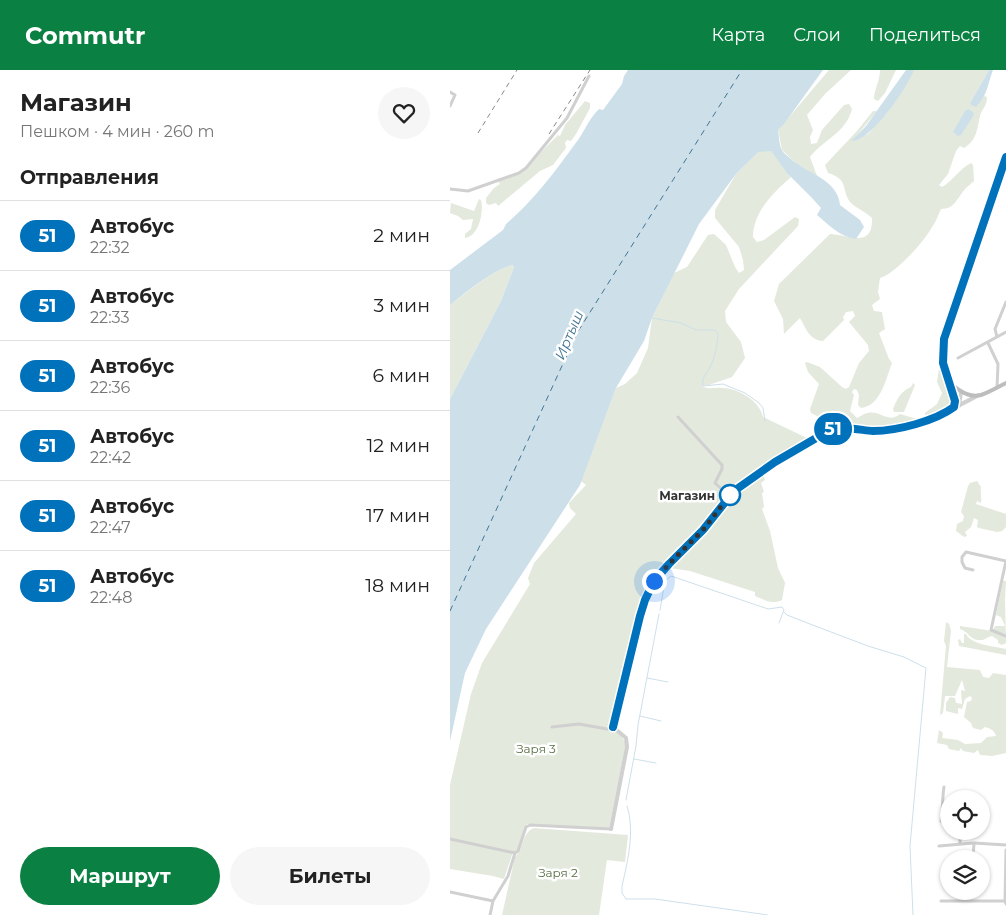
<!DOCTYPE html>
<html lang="ru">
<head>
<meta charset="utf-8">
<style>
  :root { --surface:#fff; --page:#f6f6f6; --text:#222; --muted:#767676; --line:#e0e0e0; --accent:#0b8043 }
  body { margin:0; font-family:Montserrat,sans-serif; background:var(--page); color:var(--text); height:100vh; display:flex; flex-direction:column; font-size:19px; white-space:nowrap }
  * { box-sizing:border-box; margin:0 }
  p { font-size:16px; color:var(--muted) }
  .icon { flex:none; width:28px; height:28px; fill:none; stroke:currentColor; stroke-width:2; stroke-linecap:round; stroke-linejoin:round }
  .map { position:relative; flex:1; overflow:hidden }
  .details { display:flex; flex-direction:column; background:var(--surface); width:450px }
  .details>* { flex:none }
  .badge { padding:0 10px; border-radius:16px; font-size:18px; line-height:32px }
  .controls { position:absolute; left:490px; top:720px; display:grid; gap:10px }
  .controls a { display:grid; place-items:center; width:50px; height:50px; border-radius:50%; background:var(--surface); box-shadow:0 1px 4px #0004; font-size:25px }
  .you { position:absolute; width:25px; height:25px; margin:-12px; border:4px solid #fff; border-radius:50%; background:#1a73e8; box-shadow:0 0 0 8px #1a73e833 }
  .map>.badge { position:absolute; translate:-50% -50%; box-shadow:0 0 0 2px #fff }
  h2 { padding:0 20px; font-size:19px; line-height:45px }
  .round { display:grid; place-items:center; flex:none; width:52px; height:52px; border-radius:26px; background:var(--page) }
  .overview { display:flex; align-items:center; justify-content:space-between; height:85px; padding:0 20px }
  h1 { font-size:24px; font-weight:700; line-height:38px }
  .action { display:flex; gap:10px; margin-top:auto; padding:10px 20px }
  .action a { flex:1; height:58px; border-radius:30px; background:var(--accent); color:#fff; font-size:20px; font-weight:700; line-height:58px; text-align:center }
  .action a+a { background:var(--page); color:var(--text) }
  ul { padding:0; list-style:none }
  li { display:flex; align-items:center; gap:15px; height:70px; padding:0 20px; border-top:1px solid var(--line) }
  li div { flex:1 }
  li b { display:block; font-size:19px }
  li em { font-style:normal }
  li .badge { min-width:55px; font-weight:700; text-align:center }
  header { display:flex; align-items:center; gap:30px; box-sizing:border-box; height:70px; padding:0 25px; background:var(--accent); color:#fff }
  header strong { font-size:24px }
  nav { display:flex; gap:28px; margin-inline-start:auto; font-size:18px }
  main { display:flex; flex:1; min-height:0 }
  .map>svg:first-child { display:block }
</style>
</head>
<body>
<header>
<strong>Commutr</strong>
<nav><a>Карта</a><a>Слои</a><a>Поделиться</a></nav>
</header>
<main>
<section class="details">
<div class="overview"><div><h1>Магазин</h1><p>Пешком · 4 мин · 260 m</p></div><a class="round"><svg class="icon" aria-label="heart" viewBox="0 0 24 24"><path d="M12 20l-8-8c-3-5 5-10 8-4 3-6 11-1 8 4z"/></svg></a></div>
<h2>Отправления</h2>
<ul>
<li><span class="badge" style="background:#0072bc;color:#fff">51</span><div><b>Автобус</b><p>22:32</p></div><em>2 мин</em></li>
<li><span class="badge" style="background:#0072bc;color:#fff">51</span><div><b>Автобус</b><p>22:33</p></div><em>3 мин</em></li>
<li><span class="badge" style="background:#0072bc;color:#fff">51</span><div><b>Автобус</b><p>22:36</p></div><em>6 мин</em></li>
<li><span class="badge" style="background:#0072bc;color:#fff">51</span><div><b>Автобус</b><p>22:42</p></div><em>12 мин</em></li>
<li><span class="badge" style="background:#0072bc;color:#fff">51</span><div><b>Автобус</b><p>22:47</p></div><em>17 мин</em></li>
<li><span class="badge" style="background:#0072bc;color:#fff">51</span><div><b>Автобус</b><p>22:48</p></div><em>18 мин</em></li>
</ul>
<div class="action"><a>Маршрут</a><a>Билеты</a></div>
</section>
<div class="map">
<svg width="556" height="845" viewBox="0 0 556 845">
  <rect width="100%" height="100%" fill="#fff"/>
  <path fill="#e3e9dc" d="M379,0H401L375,24L357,45L363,60L360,67L361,74L367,73L372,60L394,35L399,34L402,39C396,63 374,69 360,87L367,106L347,94L332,80L328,60Z
    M430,0H446L435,23L428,31L424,29C424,20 430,11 430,0Z
    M464,0H539L520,33L528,35L534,26L537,27C537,37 532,38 530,46C527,59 527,70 514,78L510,76L506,81L498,104L489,115L492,117C503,111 509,99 521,93L523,95L524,111C521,114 518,116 515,119C507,128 505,139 491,139C488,145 486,152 482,157C474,172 446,203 430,208L428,222L430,229L422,235L424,241L432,242L435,259L429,263L439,289L442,293C436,308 431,336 411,338L408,335L409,325L407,320L404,319L402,322L404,325L400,341L407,348C410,347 414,343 418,343C430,340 438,354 450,344L467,349C450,361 413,362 394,357C382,354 372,348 361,343L360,339L369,314L358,302L355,293L357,292L370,297L392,317L396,319L399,317L409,293L419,281L418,275L399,252L405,246L403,241L396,242L393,247L394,250L373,271C359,270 356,258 350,248L334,264L333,249L324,231L329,214L380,164C397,164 423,180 422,148C416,142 408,139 402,134C390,122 401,110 378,103L375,95L407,61L423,41H427L403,70L418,64L437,43Z
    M135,31L140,33V38L126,64L121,71L117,70L115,73L116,78L103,95L90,101L48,136L46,133L39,135L36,133V128L44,118L50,114L48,111L70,103L108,65L110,66L115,55Z
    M308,81H321L341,107C324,122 303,142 303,167L307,172L314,170L345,147L349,149L348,156L289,219L275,241L276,252L291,272L295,288L282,307L259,315L252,316C258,320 264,317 272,318C288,318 310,331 313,347L359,369L280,423L252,458L225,485L201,511L189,542L159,661L169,663L176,673L159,758L77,754L68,779L66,782H63L54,809L43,806L0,799V715L21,624L32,593L80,514L78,508L84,493L126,444L120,438L119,433L136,415L131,411L166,318L175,314L187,303L198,278L202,248L224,203L237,197L258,165L264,164L276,175L285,197L289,203L294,200L293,190L289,177L265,148V140L286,104Z
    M29,129L31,130C34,142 29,166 15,168V164L21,159L23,149L13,150L8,146L0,143L1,133L24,141Z
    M62,195L64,197L51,231L0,329V235C19,221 39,202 62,195Z
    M491,298L504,331L502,337L479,348L476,347L475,343L487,334L492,323L487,312L489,299Z
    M463,313L465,315L454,342H444L443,339C447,329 451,321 461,317Z
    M313,403L315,410L311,413L314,422L312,423L314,437L312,439L320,461L328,498L335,513L332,530C322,535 315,530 305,526V522L240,501L220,498L256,460L284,425Z
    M527,411L531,417C530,423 532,428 531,433L527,431L526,434L556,444V457L552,461L547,462L529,458L527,457L528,450L524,448L521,457L515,462L517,466L514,467L506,461L507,454L513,451L514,446L511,442L518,416L520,413Z
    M553,511H556L555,530L556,573L552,575L548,573V570L542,566C536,567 535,571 529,570C520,570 519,562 510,559V556L543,561L545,556H555L551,547L546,545Z
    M496,552L499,554L501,561L497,597L530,600L533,607L539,608L543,603L556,605V683L542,686L530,685L528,680L524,683L513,681L511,678L509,681L499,679L497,675L487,673L489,660L493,663L492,668L508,670L515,674L531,673L537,667L546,666C545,661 540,658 535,657L531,660L523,658L521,653L514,647L517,632L521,631L522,628L520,626L515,629L512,639L508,638V644L496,641V633L500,627L505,628L506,633L512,634L511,620L515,621L512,610L505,626H495L493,643L490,645L496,576L494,571Z
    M514,564H516C521,575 544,576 556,579V585L509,576L508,570L510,569L512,573H514Z
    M84,758L178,765L175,792L157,790L149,845H52L65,787C74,778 72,762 84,758Z"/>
  <path fill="#cde0ea" d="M178,0H373L334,54L328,60C329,66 329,75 332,80C333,83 338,86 340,88C357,104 388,109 390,135L410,150L414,157L406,169C390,167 379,155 367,145L371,138L362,128L337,103L321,81L308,82L286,104L249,154L202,248L194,271L166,318L130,415L36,559L15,603L0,671V329L51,231L64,197L62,195C39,202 18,221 0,235V200L53,160L56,154C83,131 104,103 125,74C134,63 139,48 149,39L153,40L172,14L174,6Z
    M456,0H464C457,18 421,72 401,71L416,56Z
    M539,0H543C538,13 537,27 526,37L521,35L520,33Z
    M518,39L523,42L524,45L511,65L508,66L503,62L515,41Z"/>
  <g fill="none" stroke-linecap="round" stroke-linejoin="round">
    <path stroke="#cde0ea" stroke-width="1" d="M202,248L231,253L246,260H265L268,264C267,274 266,284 262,293C259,302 251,306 253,316L273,314L295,323L309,333L313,338L315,351
      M210,540L215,511L221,506L318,539L332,537L334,540L329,553
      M334,542L337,545L360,554L418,576L454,587L476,598L460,776L463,845
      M197,608L218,612
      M190,646L211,651
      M184,689L206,693
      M176,730L186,676L188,655L209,544
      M177,736C185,761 178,790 172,816V823L176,829H205L318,845"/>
    <path stroke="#437592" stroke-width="1" stroke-dasharray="6 5" stroke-linecap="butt" d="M0,541L127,263L292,0"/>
    <path stroke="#d0d0d0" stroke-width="3" d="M0,22L5,25L0,36
      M0,119L18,121L69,103L76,98L117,48L139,6
      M547,267L545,259L556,232
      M538,273L548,294L547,318
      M508,288L556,262
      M228,347L272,395V399L265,413L279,426
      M556,491L541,560L556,566
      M523,500L515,498L512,492V487L516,482L556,491
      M102,657L129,654L157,659L163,657
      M494,717C492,729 493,739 491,751L499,757
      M504,761L510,765V774
      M0,769L65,783L68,781L76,757L80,755L161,759
      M489,776L524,773L556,775
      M523,789L524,773
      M0,822L43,831
      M491,831H555L556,834
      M514,831V821
      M555,831L556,780
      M40,845L43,831L58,806L65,783"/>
    <path stroke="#d0d0d0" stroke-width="4" d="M497,308L505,335L502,338
      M509,336L511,322
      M161,759L177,677L176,668L163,657L190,545L195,530L204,511L222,490L253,460L284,421L325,392L381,360C397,355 418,362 435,360C468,358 500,340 529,325"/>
    <path stroke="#bdbdbd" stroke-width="4" d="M556,87L500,248C493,272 484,303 509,320C515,324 523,327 531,325C540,322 548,317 556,313"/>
    <path stroke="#888" stroke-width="1" stroke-dasharray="5 4" stroke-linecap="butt" d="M28,63L67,0
      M99,64L140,0"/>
  </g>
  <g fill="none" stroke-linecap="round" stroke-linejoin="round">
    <g stroke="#fff" stroke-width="11">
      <path id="line" d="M163,657L190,546L195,530L204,511L219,494L253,460L284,421L325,392L380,360C393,356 410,360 423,361C447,361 485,351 504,337L505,331L493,293L494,269L556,87"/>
    </g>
    <use href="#line" stroke="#0072bc" stroke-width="8"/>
    <path stroke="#333" stroke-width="5" stroke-dasharray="0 9" d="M204,511L219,494L253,460L280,425"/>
  </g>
  <circle fill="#fff" stroke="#0072bc" stroke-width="2.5" cx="280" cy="425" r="10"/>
  <g text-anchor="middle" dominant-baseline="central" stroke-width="5" stroke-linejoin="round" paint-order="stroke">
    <g font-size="12" font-weight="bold" fill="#333" stroke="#fff" text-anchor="end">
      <text x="265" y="425">Магазин</text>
    </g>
    <g font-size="12" fill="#566d41" stroke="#fff">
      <text x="86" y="678">Заря 3</text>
      <text x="108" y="802">Заря 2</text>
    </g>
    <g font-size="14" font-style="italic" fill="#437592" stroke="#fff">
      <text transform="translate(119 265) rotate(-67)">Иртыш</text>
    </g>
  </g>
</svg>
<div class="controls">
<a><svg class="icon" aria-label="locate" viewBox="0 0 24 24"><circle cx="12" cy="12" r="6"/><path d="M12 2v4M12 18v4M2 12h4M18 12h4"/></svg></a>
<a><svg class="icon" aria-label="layers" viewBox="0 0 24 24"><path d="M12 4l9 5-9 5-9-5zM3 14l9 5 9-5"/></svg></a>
</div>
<div class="you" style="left:204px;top:511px"></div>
<b class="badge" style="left:383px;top:359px;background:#0072bc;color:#fff">51</b>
</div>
</main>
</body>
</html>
